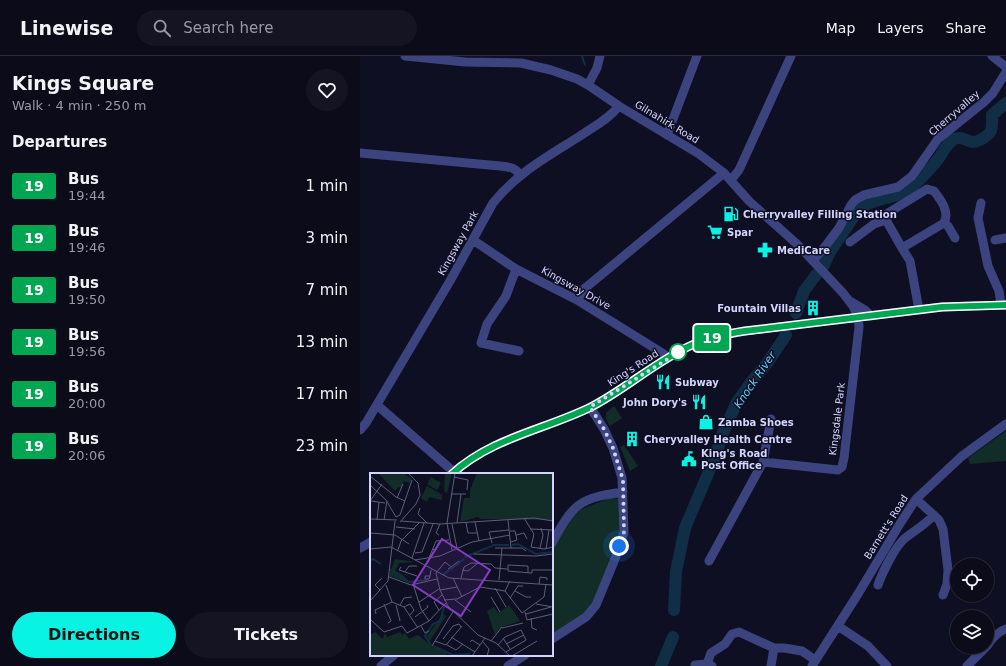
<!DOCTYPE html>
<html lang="en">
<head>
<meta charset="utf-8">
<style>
  :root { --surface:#0b0b1a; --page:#141423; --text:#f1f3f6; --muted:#9a9ba2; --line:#2b2b39; --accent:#09f3e4 }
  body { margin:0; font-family:"DejaVu Sans",sans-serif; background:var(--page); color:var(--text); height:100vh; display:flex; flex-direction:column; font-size:15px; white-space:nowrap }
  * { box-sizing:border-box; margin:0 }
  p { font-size:13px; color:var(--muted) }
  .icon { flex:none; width:22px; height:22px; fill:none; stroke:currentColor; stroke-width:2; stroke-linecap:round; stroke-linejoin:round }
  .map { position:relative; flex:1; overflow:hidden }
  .drawer { display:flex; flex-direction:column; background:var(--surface); width:360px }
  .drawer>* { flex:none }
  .badge { padding:0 8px; border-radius:3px; font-size:14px; line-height:26px }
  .tools { position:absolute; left:590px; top:502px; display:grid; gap:8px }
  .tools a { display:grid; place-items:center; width:44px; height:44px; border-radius:50%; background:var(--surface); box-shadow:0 1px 3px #0004,0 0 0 1px var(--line); font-size:20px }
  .you { position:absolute; width:20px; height:20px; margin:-10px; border:3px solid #fff; border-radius:50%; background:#1a73e8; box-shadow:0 0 0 6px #1a73e833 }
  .map>.badge { position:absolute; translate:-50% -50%; box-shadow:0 0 0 2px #fff }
  h2 { padding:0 12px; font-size:15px; line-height:36px }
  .round { display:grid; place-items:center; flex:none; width:42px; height:42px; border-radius:21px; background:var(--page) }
  .summary { display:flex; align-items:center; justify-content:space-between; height:68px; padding:0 12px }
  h1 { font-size:19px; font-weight:700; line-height:30px }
  .button { display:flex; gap:8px; margin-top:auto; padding:8px 12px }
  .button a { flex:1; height:46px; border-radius:24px; background:var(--accent); color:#111; font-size:16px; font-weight:700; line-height:46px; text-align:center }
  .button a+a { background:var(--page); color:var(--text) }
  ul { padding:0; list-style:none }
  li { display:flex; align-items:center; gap:12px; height:52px; padding:0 12px }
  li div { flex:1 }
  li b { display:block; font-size:15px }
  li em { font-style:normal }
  li .badge { min-width:44px; font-weight:700; text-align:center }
  header { display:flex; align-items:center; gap:24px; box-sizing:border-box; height:56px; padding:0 20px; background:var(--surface); border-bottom:1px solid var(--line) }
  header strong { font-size:19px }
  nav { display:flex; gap:22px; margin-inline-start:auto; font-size:14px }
  .search { width:280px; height:36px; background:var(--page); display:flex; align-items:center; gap:10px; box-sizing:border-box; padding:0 14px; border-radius:22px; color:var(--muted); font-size:15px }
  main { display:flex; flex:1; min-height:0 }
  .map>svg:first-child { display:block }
</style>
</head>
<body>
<header>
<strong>Linewise</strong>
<div class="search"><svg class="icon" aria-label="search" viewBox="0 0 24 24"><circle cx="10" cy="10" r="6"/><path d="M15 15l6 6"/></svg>Search here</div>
<nav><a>Map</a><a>Layers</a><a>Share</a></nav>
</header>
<main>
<section class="drawer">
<div class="summary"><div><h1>Kings Square</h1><p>Walk · 4 min · 250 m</p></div><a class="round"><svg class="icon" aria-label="heart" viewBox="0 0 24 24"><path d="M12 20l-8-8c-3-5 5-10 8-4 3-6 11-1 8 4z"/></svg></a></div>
<h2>Departures</h2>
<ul>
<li><span class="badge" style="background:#00a651;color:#fff">19</span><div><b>Bus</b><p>19:44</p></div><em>1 min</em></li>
<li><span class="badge" style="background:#00a651;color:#fff">19</span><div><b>Bus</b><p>19:46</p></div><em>3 min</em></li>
<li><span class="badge" style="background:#00a651;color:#fff">19</span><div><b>Bus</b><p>19:50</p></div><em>7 min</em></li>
<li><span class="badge" style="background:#00a651;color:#fff">19</span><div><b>Bus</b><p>19:56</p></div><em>13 min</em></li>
<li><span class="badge" style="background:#00a651;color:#fff">19</span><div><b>Bus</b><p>20:00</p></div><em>17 min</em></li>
<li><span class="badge" style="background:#00a651;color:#fff">19</span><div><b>Bus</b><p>20:06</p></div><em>23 min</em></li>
</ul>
<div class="button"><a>Directions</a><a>Tickets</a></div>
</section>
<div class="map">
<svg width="646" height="610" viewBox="0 0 646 610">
  <rect width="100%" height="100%" fill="#0f0f23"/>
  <path fill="#122d28" d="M254,350L262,362L250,370L246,363V357Z
    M646,375V405L610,408L608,402Z
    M264,389L278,410L270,415L260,391Z
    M252,441L260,444V479L235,543L220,561L192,579V494L210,463L222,453Z"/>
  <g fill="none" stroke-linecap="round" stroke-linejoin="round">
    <path stroke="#102e46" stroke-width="2" d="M222,0L225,9"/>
    <path stroke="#102e46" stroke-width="12" d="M464,209L470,196L499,153C514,141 536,144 552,131C561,123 571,112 579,102C583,96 587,87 594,83C601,80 605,84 612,86C615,86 618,85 620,84C634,77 632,72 632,59L646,47
      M436,257L444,235L456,219
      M314,554L316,516L325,472L355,401L363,377L377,346L392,325L408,306L426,279
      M301,610L313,581"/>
    <path stroke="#3c4480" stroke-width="9" d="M45,0L105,6L161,7L191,14L217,23L228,29L259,50L339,98L364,117L389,145L438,189L483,237L493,250L498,261L499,271L484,402L482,411L478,414L403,406
      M632,0L646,11
      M228,29L237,12L240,0
      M307,79L337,0
      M0,97L140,110C149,111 155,111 160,119
      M371,124L379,114L431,0
      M621,147L618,162L628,210L639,235L641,249
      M584,167L588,170L595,182
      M113,184L156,213L217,244L304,298L307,302
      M635,184L646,182
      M490,186L514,168L526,164
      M542,192L526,164L528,157L567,133L574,135C581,144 590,156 584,167L542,192L550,205L559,254
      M453,205L467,188L479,172L491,149L495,144L504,139L538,131L552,120L578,83L624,46L633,37L646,16
      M156,213L146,240L127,268L121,287L159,295
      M217,244L224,233L364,117
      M490,245L505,254L511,260
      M17,349L94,416
      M0,374L6,367L90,225L133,147C157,117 187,101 220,80C233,71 249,63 259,50
      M92,418C131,382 184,374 231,351C266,333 296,305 332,289C349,282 366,278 385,275L582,251L646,249
      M556,443L579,464L583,473L588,514L587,528L583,539
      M192,487C213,448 219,442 263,436
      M0,492L11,486
      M349,505L403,406L411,363
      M518,529C522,517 535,491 544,483C554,475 565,469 574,459
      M478,570L508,590L527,610
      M192,583L226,561L236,549L255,503L264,476L262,422L253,392L244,373L230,351
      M627,590C632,582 637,576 646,573
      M347,608L351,597L365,588L372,578L379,576L414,592H424L442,595L455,604
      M335,609L347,608L352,610
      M21,610L34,599
      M148,610L165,599
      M411,610L414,592
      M452,610L498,538L541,466L556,443L602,400L646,368
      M607,610L626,591"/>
  </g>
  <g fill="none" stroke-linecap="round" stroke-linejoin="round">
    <g stroke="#fff" stroke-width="9">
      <path id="line" d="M92,418C131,382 184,374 231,351C266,333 296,305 332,289C349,281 366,278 385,275L582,251L646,249"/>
    </g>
    <use href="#line" stroke="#00a651" stroke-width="6"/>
    <path stroke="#d3d5fd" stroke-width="4" stroke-dasharray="0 7.2" d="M259,490L264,476L263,424L253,392L244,373L230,351L321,295L318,296"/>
  </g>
  <defs>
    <g id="fuel-bare" transform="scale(1.2)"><path d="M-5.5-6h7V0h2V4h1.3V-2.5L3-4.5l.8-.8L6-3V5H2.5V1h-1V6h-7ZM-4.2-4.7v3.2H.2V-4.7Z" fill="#09f3e4" stroke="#0f0f23" stroke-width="2.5" paint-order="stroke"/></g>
    <g id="supermarket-bare" transform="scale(1.2)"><path d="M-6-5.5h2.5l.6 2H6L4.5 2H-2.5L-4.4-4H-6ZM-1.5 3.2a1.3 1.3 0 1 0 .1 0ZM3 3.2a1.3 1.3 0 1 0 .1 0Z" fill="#09f3e4" stroke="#0f0f23" stroke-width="2.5" paint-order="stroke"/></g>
    <g id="pharmacy-bare" transform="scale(1.2)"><path d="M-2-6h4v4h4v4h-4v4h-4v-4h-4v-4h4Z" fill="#09f3e4" stroke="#0f0f23" stroke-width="2.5" paint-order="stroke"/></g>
    <g id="building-bare" transform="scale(1.2)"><path d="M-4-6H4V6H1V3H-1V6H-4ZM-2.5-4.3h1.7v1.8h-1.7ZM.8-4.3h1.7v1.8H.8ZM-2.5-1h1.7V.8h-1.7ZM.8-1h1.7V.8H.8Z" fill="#09f3e4" stroke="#0f0f23" stroke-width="2.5" paint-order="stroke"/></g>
    <g id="restaurant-bare" transform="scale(1.2)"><path d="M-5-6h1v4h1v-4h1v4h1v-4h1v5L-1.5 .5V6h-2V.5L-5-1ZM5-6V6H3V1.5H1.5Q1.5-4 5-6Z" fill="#09f3e4" stroke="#0f0f23" stroke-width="2.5" paint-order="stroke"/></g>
    <g id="shop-bare" transform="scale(1.2)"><path d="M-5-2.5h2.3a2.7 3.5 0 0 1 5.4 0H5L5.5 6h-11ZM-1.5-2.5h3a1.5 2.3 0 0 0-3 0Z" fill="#09f3e4" stroke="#0f0f23" stroke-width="2.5" paint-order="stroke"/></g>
    <g id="civic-bare" transform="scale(1.2)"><path d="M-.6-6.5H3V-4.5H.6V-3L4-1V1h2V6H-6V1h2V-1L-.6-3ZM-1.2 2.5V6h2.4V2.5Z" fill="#09f3e4" stroke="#0f0f23" stroke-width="2.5" paint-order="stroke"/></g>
  </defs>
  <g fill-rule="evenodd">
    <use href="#fuel-bare" x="371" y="158"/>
    <use href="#supermarket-bare" x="355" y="176"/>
    <use href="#pharmacy-bare" x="405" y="194"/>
    <use href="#building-bare" x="453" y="252"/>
    <use href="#restaurant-bare" x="303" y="326"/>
    <use href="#restaurant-bare" x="339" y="346"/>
    <use href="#shop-bare" x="346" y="366"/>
    <use href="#building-bare" x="272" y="383"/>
    <use href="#civic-bare" x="329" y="403"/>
  </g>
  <circle fill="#fff" stroke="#00a651" stroke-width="2" cx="318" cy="296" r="8"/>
  <g text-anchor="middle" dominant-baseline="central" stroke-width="3" stroke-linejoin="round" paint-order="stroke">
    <g font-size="10" fill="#d3d5fd" stroke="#0f0f23">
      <text transform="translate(594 57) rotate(-41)">Cherryvalley</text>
      <text transform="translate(307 66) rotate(31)">Gilnahirk Road</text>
      <text transform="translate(98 187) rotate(-61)">Kingsway Park</text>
      <text transform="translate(216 232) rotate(29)">Kingsway Drive</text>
      <text transform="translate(273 312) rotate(-33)">King's Road</text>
      <text transform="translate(477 363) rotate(-83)">Kingsdale Park</text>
      <text transform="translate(526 471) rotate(-58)">Barnett's Road</text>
    </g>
    <g font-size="10" font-weight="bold" fill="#d3d5fd" stroke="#0f0f23" text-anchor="start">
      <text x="383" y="158">Cherryvalley Filling Station</text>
      <text x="367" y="176">Spar</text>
      <text x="417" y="194">MediCare</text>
      <text x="441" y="252" text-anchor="end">Fountain Villas</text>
      <text x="315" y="326">Subway</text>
      <text x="327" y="346" text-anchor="end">John Dory's</text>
      <text x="358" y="366">Zamba Shoes</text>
      <text x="284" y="383">Cheryvalley Health Centre</text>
      <text x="341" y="397">King's Road<tspan x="341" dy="12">Post Office</tspan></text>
    </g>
    <g font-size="11" font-style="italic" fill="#65cdf9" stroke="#0f0f23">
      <text transform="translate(395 324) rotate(-56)">Knock River</text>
    </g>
  </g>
  <g transform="translate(10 417)">
    <rect width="183" height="183" fill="#0f0f23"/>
    <path d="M8,0H33L42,6L40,10L34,8L31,15L28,14L25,18ZM75,0H82L77,20L74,18ZM107,0H183V47L110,46L108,44L90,49L94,25H100V17ZM61,4L71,10L67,17L62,14L65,8L62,14L57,11ZM57,13L72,22V27L59,24L57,29L51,25ZM25,86L45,89L29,90L25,98L32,101L40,110L19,103ZM139,132L150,148L132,154L125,162L117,138L124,134L128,140ZM73,141L76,143L60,168L57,163ZM5,159L13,166L15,160L17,164L30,159L32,162L35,160L39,166L48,162L63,174L77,179V183H0V162Z" fill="#122d28"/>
    <path fill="none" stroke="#102e46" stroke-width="2" d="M142,72L148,71L166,81L183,79M95,84L124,72H139M0,88L3,86L11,91M20,96L39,109L57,107M73,102L94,86M61,172L55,163L63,151L70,148L74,134M63,173L83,182L100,181"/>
    <path fill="none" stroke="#5d5e7a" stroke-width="1" d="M0,3L26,24L35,28M84,4L98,7L97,17M0,12L16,27L26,44L30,42M81,21H96M27,25L33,11M1,28L15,30M50,35L48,41L57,50M30,42L42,7M154,45L164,61L161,74L174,76L183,74M0,46V28L12,11M0,46L27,47M7,47L9,29M14,47L17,28M138,47L141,75M31,48L70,51L164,45L183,48M30,49L46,31L50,22L48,10L38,0M105,49L109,68M87,50L91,21M96,50L98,60H107M82,51L87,75M26,54L45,56M160,56L183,57M140,58H145L147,67L141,69M0,60L25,62L39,71M69,62L66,60L70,51M146,62L154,60L157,66M122,70L119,59L139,57M125,75H152L156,78M170,75L173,62L171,55M0,76L21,74L79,105L183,112M62,76L65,77L69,69M176,76L179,57M28,77L31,68L49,50M82,77L77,50L85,0M45,80L52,79L63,51M104,81L166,83L183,81M42,85L54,50M59,85L66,68L79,67M45,87L70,83L102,69L140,62M31,94L29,97L47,103M78,96L89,88M92,97L98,98L108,90M35,99L39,93H47M66,100L70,117L78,133L108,162L126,170L140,183M66,100L75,89L80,93M158,100V93L138,92V98L161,100H162M162,100V97H183M60,103L59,106H55V103H60L61,97M19,104L41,112L67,106M83,105L92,124M91,105L94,94L101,90L121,91L125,95L137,96M129,107L132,75M140,108L135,118L152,140L174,124L176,111M43,111L51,136L59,148M169,111L170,104L177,105V107M16,112L22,129L34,134L48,155M125,115L136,134M10,117L5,112L12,105M70,117L87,114M145,118L156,124H161M121,124L130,139M140,125L148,113H153M74,127L87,126L110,114L135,118M85,127L101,139M0,128L18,108L25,48M49,129L69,116M14,131L21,148L18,150M166,131L183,134M26,132L30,148M30,132L34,125L42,124M34,134L40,131L44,137L40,142M69,137L64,129L72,122M155,139L157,147L183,141M6,141L5,137L22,129M156,141L181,134M45,144L58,134L57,132M161,145L162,155L167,157M0,146L14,159L32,153L37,160L59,148L76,130M51,153L55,160L59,158M132,155L153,150M81,164L105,179M133,165L140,176M73,166L83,153L89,151L91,154M65,168L76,172L92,153M121,168L132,154M100,169L102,167L110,172M113,169L119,176L117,183M136,171L154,162M77,172L86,177L93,171M128,172L135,164L151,157L156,167L136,179M62,173L84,137M102,183L115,165M142,183L167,168"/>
    <path fill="#843dc5" fill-opacity="0.15" stroke="#843dc5" stroke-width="2" d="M72,66L120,97L91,143L43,112Z"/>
    <rect width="183" height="183" fill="none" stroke="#d3d5fd" stroke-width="2"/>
  </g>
</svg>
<div class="tools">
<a><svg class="icon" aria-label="locate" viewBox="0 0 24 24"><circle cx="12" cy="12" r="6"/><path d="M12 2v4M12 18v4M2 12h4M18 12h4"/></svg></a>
<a><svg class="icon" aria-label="layers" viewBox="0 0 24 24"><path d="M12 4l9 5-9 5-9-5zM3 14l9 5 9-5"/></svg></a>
</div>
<div class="you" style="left:259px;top:490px"></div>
<b class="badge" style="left:352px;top:282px;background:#00a651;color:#fff">19</b>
</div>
</main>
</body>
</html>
